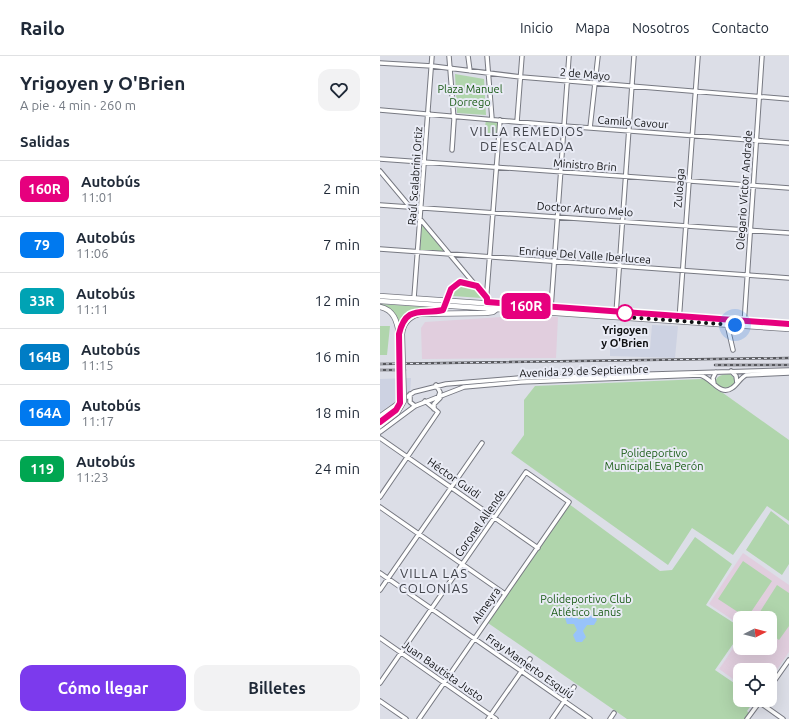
<!DOCTYPE html>
<html lang="es">
<head>
<meta charset="utf-8">
<style>
  :root { --surface:#fff; --page:#f2f2f3; --text:#1f2937; --muted:#747a83; --line:#e0e1e3; --accent:#7c3aed }
  body { margin:0; font-family:Ubuntu,sans-serif; background:var(--page); color:var(--text); height:100vh; display:flex; flex-direction:column; font-size:15px; white-space:nowrap }
  * { box-sizing:border-box; margin:0 }
  p { font-size:13px; color:var(--muted) }
  .icon { flex:none; width:22px; height:22px; fill:none; stroke:currentColor; stroke-width:2; stroke-linecap:round; stroke-linejoin:round }
  .map { position:relative; flex:1; overflow:hidden }
  .details { display:flex; flex-direction:column; background:var(--surface); width:380px }
  .details>* { flex:none }
  .badge { padding:0 8px; border-radius:6px; font-size:14px; line-height:26px }
  .needle { width:26px; rotate:84deg }
  .tools { position:absolute; left:353px; top:555px; display:grid; gap:8px }
  .tools a { display:grid; place-items:center; width:44px; height:44px; border-radius:8px; background:var(--surface); box-shadow:0 4px 16px #0002; font-size:20px }
  .you { position:absolute; width:20px; height:20px; margin:-10px; border:3px solid #fff; border-radius:50%; background:#1a73e8; box-shadow:0 0 0 6px #1a73e833 }
  .map>.badge { position:absolute; translate:-50% -50%; box-shadow:0 0 0 2px #fff }
  h2 { padding:0 20px; font-size:15px; line-height:36px }
  .round { display:grid; place-items:center; flex:none; width:42px; height:42px; border-radius:12px; background:var(--page) }
  .headline { display:flex; align-items:center; justify-content:space-between; height:68px; padding:0 20px }
  h1 { font-size:19px; font-weight:700; line-height:30px }
  .cta { display:flex; gap:8px; margin-top:auto; padding:8px 20px }
  .cta a { flex:1; height:46px; border-radius:12px; background:var(--accent); color:#fff; font-size:16px; font-weight:700; line-height:46px; text-align:center }
  .cta a+a { background:var(--page); color:var(--text) }
  ul { padding:0; list-style:none }
  li { display:flex; align-items:center; gap:12px; height:56px; padding:0 20px; border-top:1px solid var(--line) }
  li div { flex:1 }
  li b { display:block; font-size:15px }
  li em { font-style:normal }
  li .badge { min-width:44px; font-weight:700; text-align:center }
  header { display:flex; align-items:center; gap:24px; box-sizing:border-box; height:56px; padding:0 20px; background:var(--surface); border-bottom:1px solid var(--line) }
  header strong { font-size:19px }
  nav { display:flex; gap:22px; margin-inline-start:auto; font-size:14px }
  main { display:flex; flex:1; min-height:0 }
  .map>svg:first-child { display:block }
</style>
</head>
<body>
<header>
<strong>Railo</strong>
<nav><a>Inicio</a><a>Mapa</a><a>Nosotros</a><a>Contacto</a></nav>
</header>
<main>
<section class="details">
<div class="headline"><div><h1>Yrigoyen y O'Brien</h1><p>A pie · 4 min · 260 m</p></div><a class="round"><svg class="icon" aria-label="heart" viewBox="0 0 24 24"><path d="M12 20l-8-8c-3-5 5-10 8-4 3-6 11-1 8 4z"/></svg></a></div>
<h2>Salidas</h2>
<ul>
<li><span class="badge" style="background:#e6007e;color:#fff">160R</span><div><b>Autobús</b><p>11:01</p></div><em>2 min</em></li>
<li><span class="badge" style="background:#0079ef;color:#fff">79</span><div><b>Autobús</b><p>11:06</p></div><em>7 min</em></li>
<li><span class="badge" style="background:#00a3b4;color:#fff">33R</span><div><b>Autobús</b><p>11:11</p></div><em>12 min</em></li>
<li><span class="badge" style="background:#007dc5;color:#fff">164B</span><div><b>Autobús</b><p>11:15</p></div><em>16 min</em></li>
<li><span class="badge" style="background:#0079ef;color:#fff">164A</span><div><b>Autobús</b><p>11:17</p></div><em>18 min</em></li>
<li><span class="badge" style="background:#00a651;color:#fff">119</span><div><b>Autobús</b><p>11:23</p></div><em>24 min</em></li>
</ul>
<div class="cta"><a>Cómo llegar</a><a>Billetes</a></div>
</section>
<div class="map">
<svg width="409" height="663" viewBox="0 0 409 663">
  <rect width="100%" height="100%" fill="#dcdee7"/>
  <path fill="#cdd2e2" d="M272,269L298,270L295,302L230,300V290L270,293Z
    M31,322L30,339L17,345L0,356V323Z"/>
  <path fill="#e1cede" d="M151,259L178,261L176,302L42,303L41,272L45,266Z
    M363,497L409,529V596L394,618L390,620V614H360V628L339,613L360,582V592H390V562H360V569L329,548Z"/>
  <path fill="#b0d5ac" d="M75,18L104,23L106,59L77,57Z
    M106,64L119,65L118,78L104,77Z
    M42,168L66,196L40,194Z
    M82,230L96,233L102,240L101,242L73,240L75,234Z
    M0,248L58,252L33,254L24,259L19,266L11,253Z
    M0,270H10L7,299H0Z
    M350,318L355,323C355,332 347,332 340,332L335,325C339,318 343,319 350,318Z
    M322,323C331,325 334,334 343,337L409,384V465L387,450L353,499L312,472L288,509L131,397L144,379V344L155,330Z
    M189,448L280,515L292,514L315,481L352,508L326,549L360,571V578L335,614L360,631V644H375L367,655L369,657L365,663H247L108,567Z
    M391,455L409,469V508L402,519L366,494Z
    M363,505L392,525L367,562L338,543Z
    M397,529L409,537V570L399,584L390,577V562H376Z"/>
  <path fill="#98c3fa" d="M189,557H195L198,563H204L207,558L214,559L217,564L214,569H207L203,575L206,581L202,586H196L193,579L197,574L194,568H187L185,562Z"/>
  <g fill="none" stroke-linecap="round" stroke-linejoin="round">
    <g stroke="#777982" stroke-width="5.5">
      <path id="minor" d="M69,0L74,64L72,94
        M88,0L90,15
        M107,0L112,63
        M0,7L52,10L141,21L409,43
        M0,54L184,70L409,87
        M137,66L142,0
        M210,72L218,0
        M0,103L409,132
        M0,115L107,243
        M0,149L409,177
        M0,193L409,222
        M34,242L52,0
        M106,248L120,64
        M171,252L189,0
        M236,258L254,0
        M299,265L318,0
        M347,268L353,294
        M364,269L382,0
        M351,315L356,320L357,327
        M334,328L333,322L336,316
        M56,329L60,336L58,342
        M30,338V346L35,350
        M54,353V348L60,342
        M0,360L34,336L66,328L139,322L409,314
        M0,376L35,350L84,331L141,326L319,319C331,320 339,341 352,332C357,329 360,322 366,319L409,317
        M0,382L158,492
        M0,441L58,356L45,345
        M0,451L125,538
        M0,517L210,663
        M0,534L102,387
        M0,582L116,663
        M0,627L146,416L189,446L39,663
        M390,631L409,604
        M0,645L26,663
        M379,646L403,663
        M108,663L150,603
        M172,663L194,631
        M230,663L234,657
        M367,663L381,644"/>
    </g>
    <g stroke="#777982" stroke-width="6">
      <path id="major" d="M0,240L409,268
        M0,245L409,273
        M66,246C71,226 78,224 97,230
        M0,251C14,254 17,265 19,278
        M29,259L39,255H60L66,250
        M22,278C23,268 28,261 39,258L106,257L113,256L117,253"/>
    </g>
    <use href="#minor" stroke="#fff" stroke-width="3.5"/>
    <use href="#major" stroke="#fff" stroke-width="4.5"/>
    <g stroke="#57585d" stroke-width="2.5">
      <path id="rail" d="M0,308L409,302
        M335,309H409
        M0,314H25"/>
    </g>
    <use href="#rail" stroke="#e9ebf5" stroke-width="1" stroke-dasharray="3" stroke-linecap="butt"/>
    <g stroke="#777982" stroke-width="6" stroke-linecap="butt">
      <path id="major-bridge" d="M0,366L16,354L20,347L19,278
        M0,370L17,357L24,345L22,278"/>
    </g>
    <use href="#major-bridge" stroke="#fff" stroke-width="4.5"/>
  </g>
  <g fill="none" stroke-linecap="round" stroke-linejoin="round">
    <g stroke="#fff" stroke-width="9">
      <path id="line" d="M0,366L16,354L20,347L19,278C26,248 42,259 63,254L71,233L80,226L97,230L107,242V246L409,268"/>
    </g>
    <use href="#line" stroke="#e6007e" stroke-width="6"/>
    <path stroke="#0e0f11" stroke-width="4" stroke-dasharray="0 7.2" d="M245,257L244,261L355,269"/>
  </g>
  <circle fill="#fff" stroke="#e6007e" stroke-width="2" cx="245" cy="257" r="8"/>
  <g text-anchor="middle" dominant-baseline="central" stroke-width="4" stroke-linejoin="round" paint-order="stroke">
    <g font-size="11" fill="#0e0f11" stroke="#e9ebf5">
      <text transform="translate(205 18) rotate(5)">2 de Mayo</text>
      <text transform="translate(253 66) rotate(4)">Camilo Cavour</text>
      <text transform="translate(205 109) rotate(4)">Ministro Brin</text>
      <text transform="translate(35 120) rotate(-86)">Raúl Scalabrini Ortiz</text>
      <text transform="translate(299 132) rotate(-86)">Zuloaga</text>
      <text transform="translate(364 134) rotate(-86)">Olegario Víctor Andrade</text>
      <text transform="translate(205 153) rotate(4)">Doctor Arturo Melo</text>
      <text transform="translate(205 199) rotate(4)">Enrique Del Valle Iberlucea</text>
      <text transform="translate(204 315) rotate(-2)">Avenida 29 de Septiembre</text>
      <text transform="translate(74 422) rotate(35)">Héctor Guidi</text>
      <text transform="translate(100 467) rotate(-55)">Coronel Allende</text>
      <text transform="translate(106 549) rotate(-55)">Almeyra</text>
      <text transform="translate(150 610) rotate(35)">Fray Mamerto Esquiú</text>
      <text transform="translate(63 615) rotate(35)">Juan Bautista Justo</text>
    </g>
    <g font-size="11" fill="#195b15" stroke="#e9ebf5">
      <text x="90" y="33">Plaza Manuel<tspan x="90" dy="13">Dorrego</tspan></text>
      <text x="274" y="397">Polideportivo<tspan x="274" dy="13">Municipal Eva Perón</tspan></text>
      <text x="206" y="543">Polideportivo Club<tspan x="206" dy="13">Atlético Lanús</tspan></text>
    </g>
    <g font-size="11" font-weight="bold" fill="#0e0f11" stroke="#e9ebf5">
      <text x="245" y="274">Yrigoyen<tspan x="245" dy="13">y O'Brien</tspan></text>
    </g>
    <g font-size="13" letter-spacing="1" fill="#43454c" stroke="#e9ebf5">
      <text x="147" y="75">VILLA REMEDIOS<tspan x="147" dy="15">DE ESCALADA</tspan></text>
      <text x="54" y="517">VILLA LAS<tspan x="54" dy="15">COLONIAS</tspan></text>
    </g>
  </g>
</svg>
<div class="tools">
<a><svg class="needle" viewBox="-14 -14 28 28"><path d="M0-13l5 13h-10z" fill="#e53935"/><path d="M0 13l5-13h-10z" fill="#747a83"/></svg></a>
<a><svg class="icon" aria-label="locate" viewBox="0 0 24 24"><circle cx="12" cy="12" r="6"/><path d="M12 2v4M12 18v4M2 12h4M18 12h4"/></svg></a>
</div>
<div class="you" style="left:355px;top:269px"></div>
<b class="badge" style="left:146px;top:250px;background:#e6007e;color:#fff">160R</b>
</div>
</main>
</body>
</html>
